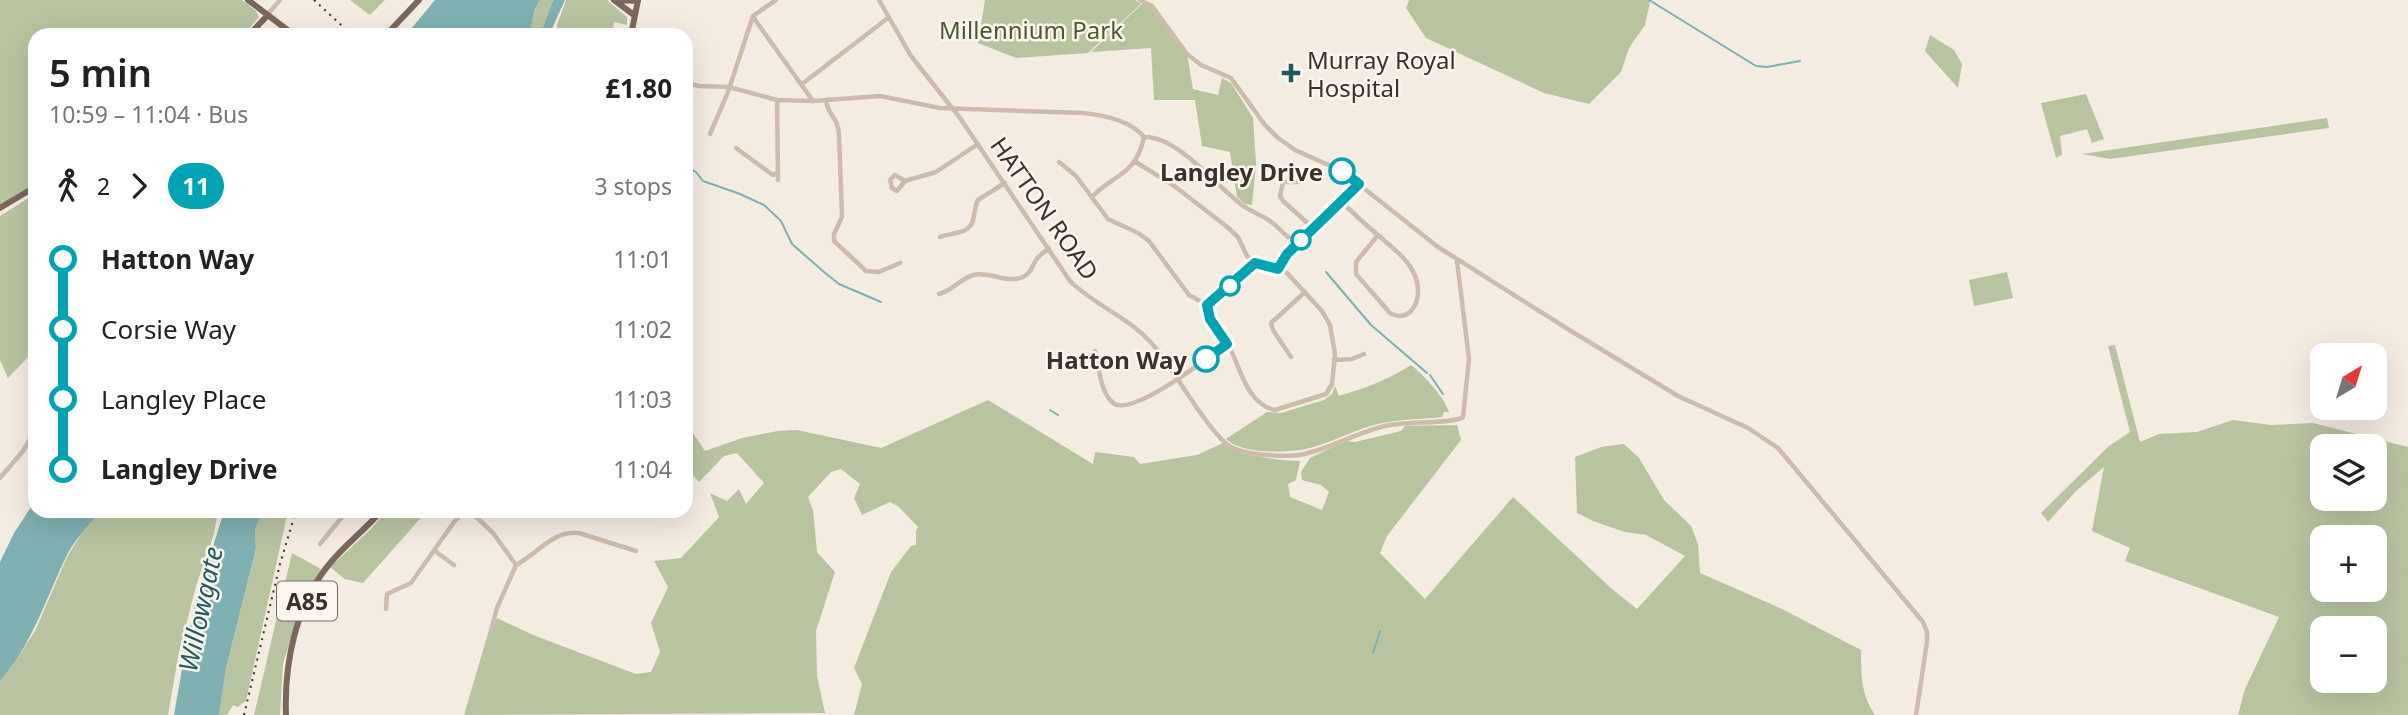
<!DOCTYPE html>
<html lang="en">
<head>
<meta charset="utf-8">
<style>
  :root { --surface:#fff; --page:#f6f6f6; --text:#222; --muted:#767676 }
  body { margin:0; font-family:"Noto Sans",sans-serif; background:var(--page); color:var(--text); height:100vh; display:flex; flex-direction:column; font-size:26px; white-space:nowrap }
  * { box-sizing:border-box; margin:0 }
  p { font-size:23px; color:var(--muted) }
  .icon { flex:none; width:38px; height:38px; fill:none; stroke:currentColor; stroke-width:2; stroke-linecap:round; stroke-linejoin:round }
  .map { position:relative; flex:1; overflow:hidden }
  .sheet { position:absolute; left:28px; top:28px; width:665px; height:490px; display:flex; flex-direction:column; background:var(--surface); border-radius:21px; box-shadow:0 7px 28px #0002 }
  .sheet>* { flex:none }
  .badge { padding:0 14px; border-radius:23px; font-size:24px; line-height:46px }
  .needle { width:46px; rotate:38deg }
  .controls { position:absolute; left:2310px; top:343px; display:grid; gap:14px }
  .controls a { display:grid; place-items:center; width:77px; height:77px; border-radius:14px; background:var(--surface); box-shadow:0 7px 28px #0002; font-size:35px }
  .map>.badge { position:absolute; translate:-50% -50%; box-shadow:0 0 0 4px #fff }
  .legs { display:flex; align-items:center; gap:10px; height:77px; padding:0 21px; font-size:23px }
  .legs p { margin-inline-start:auto }
  .summary { display:flex; align-items:center; justify-content:space-between; height:119px; padding:0 21px }
  h1 { font-size:38px; font-weight:600; line-height:52px }
  ul { padding:0 21px; list-style:none }
  li { display:flex; align-items:center; gap:24px; height:70px; font-size:26px }
  li i { display:grid; place-items:center; width:10px; height:100%; margin:0 9px; background:currentColor }
  li i::after { content:''; width:18px; height:18px; margin:-9px; border:5px solid; border-radius:50%; background:var(--surface) }
  li p { margin-inline-start:auto }
  li:first-child i { background:linear-gradient(#0000 50%,currentColor 0) }
  li:last-child i { background:linear-gradient(currentColor 50%,#0000 0) }
  .map>svg:first-child { display:block }
</style>
</head>
<body>
<div class="map">
<svg width="2408" height="715" viewBox="0 0 2408 715">
  <rect width="100%" height="100%" fill="#f4ebe1"/>
  <path fill="#b8c4a0" fill-rule="evenodd" d="M0,0H242L256,11L259,17L243,35H35V184L0,205Z
    M350,0H385L370,15Z
    M540,0H553L540,35H530L534,11Z
    M566,0H607L627,17V25L614,22L612,35H558L557,25Z
    M985,0H1135L1141,4L1088,53L1016,58L978,43Z
    M1409,0H1647L1650,2L1645,25L1629,48L1621,72L1589,104L1544,93L1426,38L1406,8Z
    M1144,2L1152,6L1187,54L1193,89L1218,95L1222,78L1231,83L1253,118L1256,163L1252,205L1245,204L1237,197L1230,152L1202,146L1195,100H1154L1151,48L1091,52Z
    M1930,35L1954,50L1962,64L1958,88L1925,51Z
    M2086,94L2104,139L2092,143L2087,129L2060,136L2062,155L2056,158L2041,103Z
    M2327,118L2329,128L2110,159L2082,154Z
    M35,194V350L8,378L0,360V216Z
    M2007,272L2013,298L1974,306L1969,280Z
    M2115,345L2140,442L2159,434L2197,432L2233,420L2271,425L2313,423L2408,447V715H2238L2245,689L2279,617L2125,561L2130,548L2092,531L2104,467L2076,491L2048,522L2041,513L2109,446L2130,432L2108,346ZM2322,446H2375V499H2322ZM2322,537H2375V590H2322ZM2322,628H2375V681H2322Z
    M1411,365C1423,374 1444,397 1449,412H1444L1442,417C1424,419 1406,419 1388,422C1360,426 1337,441 1310,448C1289,453 1242,455 1226,439L1267,412L1281,413L1324,400L1332,394L1335,386L1339,396C1365,388 1388,380 1411,365Z
    M686,395L693,401L687,424L705,451L742,438L778,431L797,430L881,448L988,400L1093,464L1095,452L1134,457L1140,464L1197,455L1225,442C1247,457 1273,460 1300,461L1296,480L1288,484L1290,497L1322,510L1329,492L1321,485L1302,480L1301,472L1310,458L1345,441L1355,442L1401,431L1405,426L1457,425L1461,440L1387,536L1380,553L1425,599L1513,497L1612,589L1637,609L1685,556L1646,535L1625,532L1593,521L1577,513L1575,457L1601,447L1624,444L1639,458L1664,500L1691,526L1698,544L1700,573L1780,608L1861,650C1861,675 1861,694 1875,715H854L862,684L854,668L891,572L911,546L916,545V531L918,527L899,507L890,502L862,515L854,498L860,484L841,469L831,472L808,497L813,510L817,552L835,572L816,631L817,676L825,713L464,715L489,630L497,618L533,635L636,674L651,672L660,652L651,623L668,587L654,561L681,558L719,517L710,493L727,501L739,489L746,504L764,483L737,453L724,456L699,482L686,467Z
    M101,511H218L214,534L196,586L179,652L168,715H0V681L11,668L35,631L66,559L83,530Z
    M263,511H288L246,701L238,707L233,705L227,715H219L226,668L256,548L255,529Z
    M386,511H427L363,583L345,579L330,567L372,528Z
    M292,553L321,569L302,602L283,664L280,715H254Z"/>
  <path fill="#7fb0b2" d="M435,0H540L534,11L530,35H406Z
    M553,0H565L549,35H540Z
    M35,501V511H101C89,524 77,537 68,553C46,597 33,644 0,681V562L14,533Z
    M224,511H263L255,529L256,548L226,668L219,715H174L186,646L196,601Z"/>
  <g fill="none" stroke-linecap="round" stroke-linejoin="round">
    <path stroke="#7fb0b2" stroke-width="2" d="M1649,0L1756,66L1767,67L1800,61
      M686,166L696,172L703,181L740,194L764,205L781,221L792,244L824,272L839,284L881,302
      M1326,272L1371,325L1427,373
      M1430,375L1443,394
      M1050,410L1058,415
      M1373,653L1380,631"/>
    <path stroke="#cdbbac" stroke-width="4.5" d="M879,0L911,56L960,118L1070,281C1095,306 1131,318 1154,346C1173,368 1210,435 1231,447C1245,455 1284,457 1299,455C1326,451 1357,432 1385,426C1402,421 1455,424 1463,417L1469,359L1457,261
      M1140,0L1152,6L1187,54L1201,65L1231,78L1265,125L1277,137L1295,150L1342,171L1438,247L1571,331L1678,396L1748,428L1778,448L1923,622L1927,632V642L1916,715
      M267,15L280,0
      M753,17L813,101
      M686,83L699,86L729,87L777,100L813,101L880,96L940,108L1083,113C1103,115 1131,121 1144,137C1178,136 1217,187 1242,205C1250,211 1259,214 1267,219C1274,223 1281,231 1288,237
      M802,84L888,18
      M777,100L778,180
      M826,100C828,117 838,116 839,135L842,217L834,234V241L866,271L879,272L900,263
      M710,134L728,92L753,16L776,0
      M736,148L773,175L777,173
      M1059,162L1076,176L1108,219L1138,233L1149,241L1189,295L1207,305C1209,311 1209,316 1212,321C1216,329 1223,336 1228,344C1240,366 1246,404 1275,410L1326,394L1332,384L1335,354L1330,325L1322,311L1287,273L1255,263L1247,256L1238,237L1226,226L1173,185L1134,161
      M905,181L897,191L892,188L890,180L895,175L905,181L936,172L978,144
      M1298,182H1283L1280,196L1283,201L1313,228
      M1092,197C1113,174 1136,176 1144,137
      M1341,202C1351,210 1360,220 1370,228C1389,246 1419,263 1418,292C1418,299 1416,306 1410,312C1404,317 1397,317 1390,313L1356,274V262L1378,235
      M940,237C949,233 966,235 972,223C975,216 974,208 978,200L1005,183
      M1278,269C1292,241 1336,207 1359,184
      M939,294C952,291 960,279 973,275C989,271 1008,284 1023,277C1031,273 1032,267 1036,260C1039,255 1045,252 1049,248
      M1207,305L1255,263
      M1095,351C1099,366 1100,392 1113,403C1132,418 1210,356 1227,344
      M1291,357L1273,330L1271,323L1305,292
      M1334,360L1352,359L1364,354
      M0,478L23,451L35,431
      M470,511L493,533L516,565C537,554 553,530 579,533L636,551
      M320,544L347,511
      M435,551L454,565
      M386,609L387,594L411,583L454,522L465,511
      M491,630L497,608L516,565"/>
    <path stroke="#7d675c" stroke-width="6" d="M248,0L294,35
      M614,0L634,15
      M615,0L638,1
      M249,35L267,16
      M386,35L419,0
      M631,35L638,0
      M0,208L35,187
      M286,715C284,663 296,603 331,562C346,544 366,529 381,511"/>
    <path stroke="#3b302b" stroke-width="2" stroke-dasharray="2 5" stroke-linecap="butt" d="M314,0L352,35
      M244,715L280,564L296,511"/>
  </g>
  <g fill="none" stroke-linecap="round" stroke-linejoin="round">
    <g stroke="#fff" stroke-width="16">
      <path id="line-1" d="M1206,359L1227,344L1210,319L1207,305L1255,263L1278,269L1287,254L1359,184L1342,171"/>
    </g>
    <use href="#line-1" stroke="#00a3b4" stroke-width="10"/>
  </g>
  <path fill="#1f5a5e" stroke="#fbf5ee" stroke-width="2.5" d="M1287.5 62.5h7v7h7v7h-7v7h-7v-7h-7v-7h7z"/>
  <g fill="#fff" stroke="#00a3b4" stroke-width="3.5">
    <circle cx="1342" cy="171" r="12"/>
    <circle cx="1301" cy="240" r="9"/>
    <circle cx="1230" cy="286" r="9"/>
    <circle cx="1206" cy="359" r="12"/>
  </g>
  <g text-anchor="middle" dominant-baseline="central" stroke-width="5" stroke-linejoin="round" paint-order="stroke">
    <rect fill="#fbf5ee" stroke="#756b66" stroke-width="2" x="277" y="581.5" width="60" height="39" rx="5"/>
    <g font-size="23" font-weight="bold" fill="#3b302b">
      <text x="307" y="601">A85</text>
    </g>
    <g font-size="24" fill="#4a5a2e" stroke="#fbf5ee">
      <text x="1031" y="29">Millennium Park</text>
    </g>
    <g font-size="24" fill="#3b302b" stroke="#fbf5ee" text-anchor="start">
      <text x="1307" y="59">Murray Royal<tspan x="1307" dy="28">Hospital</tspan></text>
    </g>
    <g font-size="24" font-weight="bold" fill="#3b302b" stroke="#fbf5ee" text-anchor="end">
      <text x="1323" y="171">Langley Drive</text>
      <text x="1187" y="359">Hatton Way</text>
    </g>
    <g font-size="24" fill="#3b302b" stroke="#fbf5ee">
      <text transform="translate(1045 208) rotate(55)">HATTON ROAD</text>
    </g>
    <g font-size="26" font-style="italic" fill="#1f5a5e" stroke="#fbf5ee">
      <text transform="translate(200 609) rotate(-78)">Willowgate</text>
    </g>
  </g>
</svg>
<div class="controls">
<a><svg class="needle" viewBox="-14 -14 28 28"><path d="M0-13l5 13h-10z" fill="#e53935"/><path d="M0 13l5-13h-10z" fill="#767676"/></svg></a>
<a><svg class="icon" aria-label="layers" viewBox="0 0 24 24"><path d="M12 4l9 5-9 5-9-5zM3 14l9 5 9-5"/></svg></a>
<a>+</a>
<a>−</a>
</div>
<section class="sheet">
<div class="summary"><div><h1>5 min</h1><p>10:59 – 11:04 · Bus</p></div><b>£1.80</b></div>
<div class="legs"><svg class="icon" aria-label="walk" viewBox="0 0 24 24"><circle cx="13" cy="4" r="2"/><path d="M13 8l-2 6 4 7M11 14l-3 7M7 12l3-4h3l4 4"/></svg>2<svg class="icon" aria-label="forward" viewBox="0 0 24 24"><path d="M9 5l7 7-7 7"/></svg><b class="badge" style="background:#00a3b4;color:#fff">11</b><p>3 stops</p></div>
<ul>
<li><i style="color:#00a3b4"></i><b>Hatton Way</b><p>11:01</p></li>
<li><i style="color:#00a3b4"></i><span>Corsie Way</span><p>11:02</p></li>
<li><i style="color:#00a3b4"></i><span>Langley Place</span><p>11:03</p></li>
<li><i style="color:#00a3b4"></i><b>Langley Drive</b><p>11:04</p></li>
</ul>
</section>
</div>
</body>
</html>
